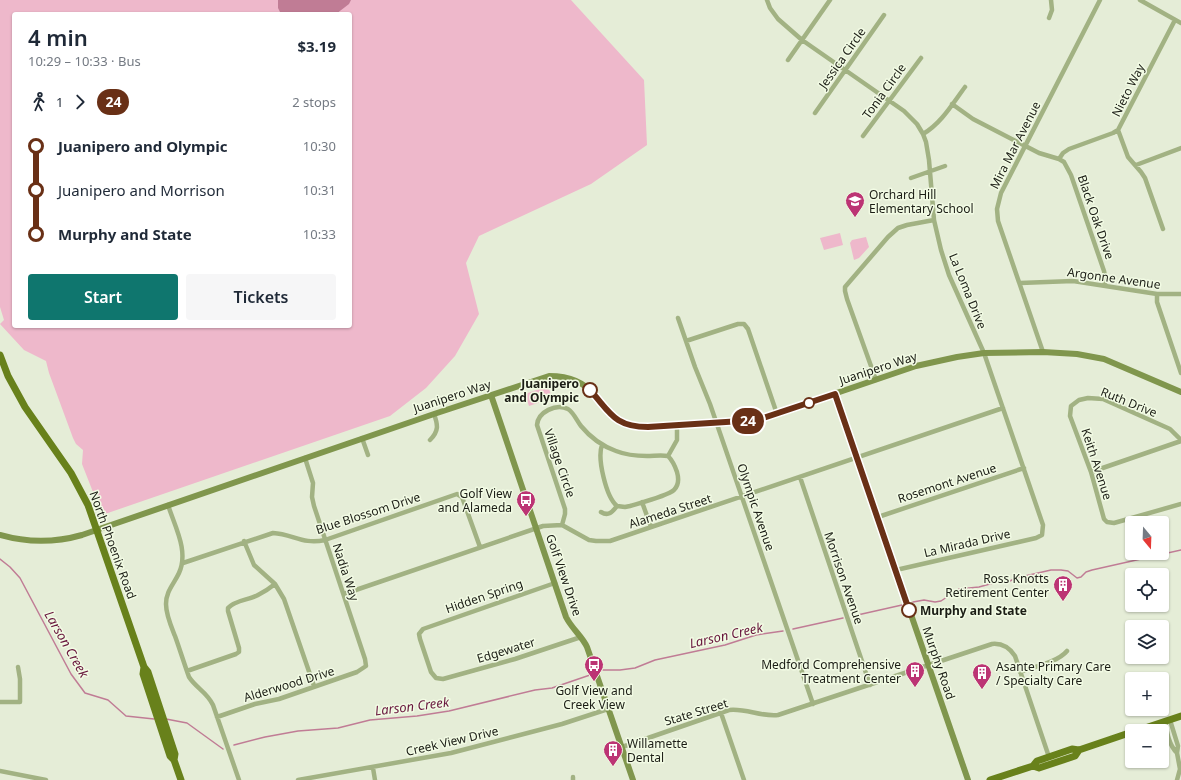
<!DOCTYPE html>
<html lang="en">
<head>
<meta charset="utf-8">
<style>
  :root { --surface:#fff; --page:#f6f6f7; --text:#1f2937; --muted:#747a83; --accent:#0f766e }
  body { margin:0; font-family:"Noto Sans",sans-serif; background:var(--page); color:var(--text); height:100vh; display:flex; flex-direction:column; font-size:15px; white-space:nowrap }
  * { box-sizing:border-box; margin:0 }
  p { font-size:13px; color:var(--muted) }
  .icon { flex:none; width:22px; height:22px; fill:none; stroke:currentColor; stroke-width:2; stroke-linecap:round; stroke-linejoin:round }
  .map { position:relative; flex:1; overflow:hidden }
  .sheet { position:absolute; left:12px; top:12px; width:340px; height:316px; display:flex; flex-direction:column; background:var(--surface); border-radius:4px; box-shadow:0 1px 3px #0004 }
  .sheet>* { flex:none }
  .badge { padding:0 8px; border-radius:13px; font-size:14px; line-height:26px }
  .needle { width:26px; rotate:161deg }
  .fabs { position:absolute; left:1125px; top:516px; display:grid; gap:8px }
  .fabs a { display:grid; place-items:center; width:44px; height:44px; border-radius:4px; background:var(--surface); box-shadow:0 1px 3px #0004; font-size:20px }
  .map>.badge { position:absolute; translate:-50% -50%; box-shadow:0 0 0 2px #fff }
  .legs { display:flex; align-items:center; gap:6px; height:44px; padding:0 16px; font-size:13px }
  .legs p { margin-inline-start:auto }
  .head { display:flex; align-items:center; justify-content:space-between; height:68px; padding:0 16px }
  h1 { font-size:22px; font-weight:600; line-height:30px }
  .action { display:flex; gap:8px; margin-top:auto; padding:8px 16px }
  .action a { flex:1; height:46px; border-radius:4px; background:var(--accent); color:#fff; font-size:16px; font-weight:600; line-height:46px; text-align:center }
  .action a+a { background:var(--page); color:var(--text) }
  ul { padding:0 16px; list-style:none }
  li { display:flex; align-items:center; gap:14px; height:44px; font-size:15px }
  li i { display:grid; place-items:center; width:6px; height:100%; margin:0 5px; background:currentColor }
  li i::after { content:''; width:10px; height:10px; margin:-5px; border:3px solid; border-radius:50%; background:var(--surface) }
  li p { margin-inline-start:auto }
  li:first-child i { background:linear-gradient(#0000 50%,currentColor 0) }
  li:last-child i { background:linear-gradient(currentColor 50%,#0000 0) }
  .map>svg:first-child { display:block }
</style>
</head>
<body>
<div class="map">
<svg width="1181" height="780" viewBox="0 0 1181 780">
  <rect width="100%" height="100%" fill="#e5edd7"/>
  <path fill="#eeb8cb" fill-rule="evenodd" d="M0,0H571L644,80L647,145L591,184L479,236L466,263L479,314L455,356L426,388L390,416L102,515L82,464L83,450L76,444L73,438L49,373L46,361L24,350L0,324L4,320L0,307ZM14,14H350V326H14Z
    M840,233L843,245L824,250L820,238Z
    M866,237L869,247L859,258L854,260L850,243L852,240Z
    M548,386L552,398L529,406L525,394Z"/>
  <path fill="#c07c95" d="M278,0H351L349,4L336,14H281L278,8Z"/>
  <g fill="none" stroke-linecap="round" stroke-linejoin="round">
    <path stroke="#c07c95" stroke-width="1.5" d="M0,559L10,567L20,578L71,674L85,693L108,700L126,716L154,719
      M913,602L924,600L935,602L941,601L959,589L979,587L997,582L1010,581L1016,578L1051,570H1061L1068,571L1077,578L1081,577L1086,572L1092,570L1181,550
      M853,616L902,605
      M793,629L843,618
      M603,670H620L635,668L655,660L725,645L756,635L783,631
      M166,719L187,723L223,749
      M234,745L265,737L298,731L338,728L370,720L417,716L449,711L535,690L552,688L590,675"/>
    <path stroke="#a2b283" stroke-width="4.5" d="M767,0L770,8L778,19L802,40L904,111L917,124L923,134L926,142L929,160L934,220L941,250L949,275L984,353L1043,525L1042,535L1036,538L896,570
      M1140,0L1181,23
      M1049,18L1052,10L1051,0
      M788,60L830,0
      M952,104L973,119L1039,153L1059,159L1063,153L1069,149L1113,133L1118,130L1175,20
      M815,113L884,15
      M1118,130L1128,157L1141,172L1145,178L1163,229
      M923,134C941,124 953,103 965,87
      M863,136L921,58
      M1059,159L1064,162L1071,175L1104,271L1106,281L1104,285
      M1136,165L1181,148
      M911,178L945,166
      M1020,283L1073,281L1157,294H1181
      M1157,294V302L1181,373
      M678,318L695,367L710,404L813,704
      M686,341L738,324H744L748,329L777,414
      M1043,352L998,221L997,209L1001,193L1100,0
      M876,380L847,299L845,291V287L888,237L898,228L907,225L934,220
      M362,438L368,455
      M430,440C439,431 438,425 434,414
      M1181,440L1170,429L1103,399L1088,398L1079,400L1071,406L1070,416L1091,472L1104,519L1107,522L1114,523L1181,504
      M668,456L677,440V426
      M1091,472L1181,441
      M800,477L870,685
      M642,502L651,527
      M168,505C175,527 189,551 179,573C174,584 166,591 166,604C166,615 171,626 175,636C180,650 184,663 189,677C196,688 207,692 213,705L239,780
      M601,512C609,517 613,511 617,506
      M878,517L1024,468
      M562,525L565,514V509L537,425C538,412 556,403 568,409C574,413 577,421 581,426C590,437 602,446 616,451C626,455 636,456 647,456C654,456 661,455 668,456C673,461 675,466 677,472C679,479 679,485 674,490C667,496 640,503 630,506L625,507L617,506C606,497 597,458 602,445
      M244,541L254,565L275,584L284,599L314,686
      M183,563L273,533C293,534 303,545 325,540L457,494L462,497L480,547
      M555,583L423,629L419,634L420,639L431,672L436,678L443,679L515,659L581,637
      M344,594L543,526L562,525L589,540L596,541H610L1003,408
      M187,671L236,654L239,652V648L228,611V608C235,600 249,600 258,595C264,592 270,588 275,584
      M1020,672C1034,667 1058,662 1067,651
      M0,702H20V679L18,667
      M721,713L744,780
      M217,717L255,704L279,699L357,672L366,666L365,659L314,506L312,497L313,483L305,458
      M1170,720L1178,746L1177,753L1180,769L1177,780
      M1165,721C1167,733 1169,745 1177,753
      M622,747L729,710C746,708 761,717 778,715L992,644C1002,643 1009,647 1015,656L1049,757
      M373,768L375,780
      M0,771L46,780
      M573,777V780
      M298,780L451,753L562,724L608,709"/>
    <path stroke="#80964d" stroke-width="6" d="M835,394L968,780
      M491,395L566,617C572,629 582,636 587,647L633,780
      M0,535C28,543 54,543 82,535L434,414L549,376C568,376 584,381 595,396C602,404 607,413 616,419C623,423 630,425 639,427L757,420L916,366L957,357L984,353L1043,352L1077,354L1104,359L1181,392"/>
    <path stroke="#68811b" stroke-width="7" d="M0,355L8,376L25,407L71,473L88,505L144,667L148,672L175,754L174,760L181,780
      M144,667L143,674L170,756L174,760
      M1136,731L1181,716
      M1033,766L1039,768L1075,756L1079,750
      M990,780L1033,766L1037,761L1072,749L1079,750L1132,732"/>
  </g>
  <g fill="none" stroke-linecap="round" stroke-linejoin="round">
    <g stroke="#fff" stroke-width="9">
      <path id="line-1" d="M590,390C610,412 614,427 648,427L757,420L835,394L909,610"/>
    </g>
    <use href="#line-1" stroke="#693016" stroke-width="6"/>
  </g>
  <defs>
    <g id="school-pin" transform="scale(1)"><path d="M0 17L-7.5 6A9.5 9.5 0 1 1 7.5 6Z" fill="#bc3474" stroke="#f2fbe4"/><path d="M0-5L7-2L0 1L-7-2ZM-4 1L0 2.5L4 1V4Q0 6-4 4Z" fill="#fff"/></g>
    <g id="bus-pin" transform="scale(1)"><path d="M0 17L-7.5 6A9.5 9.5 0 1 1 7.5 6Z" fill="#bc3474" stroke="#f2fbe4"/><path d="M-5-6H5V4H4V6H2V4H-2V6H-4V4H-5ZM-3.5-4V0h7V-4ZM-3.5 1.2v1.5H-2V1.2ZM2 1.2v1.5H3.5V1.2Z" fill="#fff"/></g>
    <g id="building-pin" transform="scale(1)"><path d="M0 17L-7.5 6A9.5 9.5 0 1 1 7.5 6Z" fill="#bc3474" stroke="#f2fbe4"/><path d="M-4-6H4V6H1V3H-1V6H-4ZM-2.5-4.3h1.7v1.8h-1.7ZM.8-4.3h1.7v1.8H.8ZM-2.5-1h1.7V.8h-1.7ZM.8-1h1.7V.8H.8Z" fill="#fff"/></g>
  </defs>
  <g fill-rule="evenodd">
    <use href="#school-pin" x="855" y="201"/>
    <use href="#bus-pin" x="526" y="500"/>
    <use href="#building-pin" x="1063" y="585"/>
    <use href="#bus-pin" x="594" y="665"/>
    <use href="#building-pin" x="915" y="671"/>
    <use href="#building-pin" x="982" y="673"/>
    <use href="#building-pin" x="613" y="750"/>
  </g>
  <g fill="#fff" stroke="#693016" stroke-width="2">
    <circle cx="590" cy="390" r="7"/>
    <circle cx="809" cy="403" r="5"/>
    <circle cx="909" cy="610" r="7"/>
  </g>
  <g text-anchor="middle" dominant-baseline="central" stroke-width="3" stroke-linejoin="round" paint-order="stroke">
    <g font-size="12" fill="#1b1d15" stroke="#f2fbe4">
      <text transform="translate(842 58) rotate(-55)">Jessica Circle</text>
      <text transform="translate(1128 90) rotate(-63)">Nieto Way</text>
      <text transform="translate(884 91) rotate(-54)">Tonia Circle</text>
      <text transform="translate(1015 145) rotate(-63)">Mira Mar Avenue</text>
      <text transform="translate(1096 217) rotate(71)">Black Oak Drive</text>
      <text transform="translate(1114 278) rotate(8)">Argonne Avenue</text>
      <text transform="translate(968 291) rotate(68)">La Loma Drive</text>
      <text transform="translate(878 368) rotate(-18)">Juanipero Way</text>
      <text transform="translate(452 396) rotate(-18)">Juanipero Way</text>
      <text transform="translate(1129 402) rotate(22)">Ruth Drive</text>
      <text transform="translate(560 463) rotate(71)">Village Circle</text>
      <text transform="translate(1097 464) rotate(72)">Keith Avenue</text>
      <text transform="translate(947 483) rotate(-18)">Rosemont Avenue</text>
      <text transform="translate(756 507) rotate(71)">Olympic Avenue</text>
      <text transform="translate(670 511) rotate(-18)">Alameda Street</text>
      <text transform="translate(368 513) rotate(-18)">Blue Blossom Drive</text>
      <text transform="translate(967 543) rotate(-13)">La Mirada Drive</text>
      <text transform="translate(113 545) rotate(70)">North Phoenix Road</text>
      <text transform="translate(346 572) rotate(72)">Nadia Way</text>
      <text transform="translate(564 575) rotate(71)">Golf View Drive</text>
      <text transform="translate(844 578) rotate(71)">Morrison Avenue</text>
      <text transform="translate(484 596) rotate(-19)">Hidden Spring</text>
      <text transform="translate(506 650) rotate(-17)">Edgewater</text>
      <text transform="translate(939 663) rotate(71)">Murphy Road</text>
      <text transform="translate(289 684) rotate(-17)">Alderwood Drive</text>
      <text transform="translate(696 712) rotate(-17)">State Street</text>
      <text transform="translate(452 741) rotate(-13)">Creek View Drive</text>
    </g>
    <g font-size="12" fill="#1b1d15" stroke="#f2fbe4" text-anchor="start">
      <text x="869" y="194">Orchard Hill<tspan x="869" dy="14">Elementary School</tspan></text>
      <text x="512" y="493" text-anchor="end">Golf View<tspan x="512" dy="14">and Alameda</tspan></text>
      <text x="1049" y="578" text-anchor="end">Ross Knotts<tspan x="1049" dy="14">Retirement Center</tspan></text>
      <text x="901" y="664" text-anchor="end">Medford Comprehensive<tspan x="901" dy="14">Treatment Center</tspan></text>
      <text x="996" y="666">Asante Primary Care<tspan x="996" dy="14">/ Specialty Care</tspan></text>
      <text x="594" y="690" text-anchor="middle">Golf View and<tspan x="594" dy="14">Creek View</tspan></text>
      <text x="627" y="743">Willamette<tspan x="627" dy="14">Dental</tspan></text>
    </g>
    <g font-size="12" font-weight="bold" fill="#1b1d15" stroke="#f2fbe4" text-anchor="end">
      <text x="579" y="383">Juanipero<tspan x="579" dy="14">and Olympic</tspan></text>
      <text x="920" y="610" text-anchor="start">Murphy and State</text>
    </g>
    <g font-size="13" font-style="italic" fill="#67153c" stroke="#f2fbe4">
      <text transform="translate(726 635) rotate(-13)">Larson Creek</text>
      <text transform="translate(67 644) rotate(60)">Larson Creek</text>
      <text transform="translate(412 706) rotate(-7)">Larson Creek</text>
    </g>
  </g>
</svg>
<div class="fabs">
<a><svg class="needle" viewBox="-14 -14 28 28"><path d="M0-13l5 13h-10z" fill="#e53935"/><path d="M0 13l5-13h-10z" fill="#747a83"/></svg></a>
<a><svg class="icon" aria-label="locate" viewBox="0 0 24 24"><circle cx="12" cy="12" r="6"/><path d="M12 2v4M12 18v4M2 12h4M18 12h4"/></svg></a>
<a><svg class="icon" aria-label="layers" viewBox="0 0 24 24"><path d="M12 4l9 5-9 5-9-5zM3 14l9 5 9-5"/></svg></a>
<a>+</a>
<a>−</a>
</div>
<b class="badge" style="left:748px;top:421px;background:#693016;color:#fff">24</b>
<section class="sheet">
<div class="head"><div><h1>4 min</h1><p>10:29 – 10:33 · Bus</p></div><b>$3.19</b></div>
<div class="legs"><svg class="icon" aria-label="walk" viewBox="0 0 24 24"><circle cx="13" cy="4" r="2"/><path d="M13 8l-2 6 4 7M11 14l-3 7M7 12l3-4h3l4 4"/></svg>1<svg class="icon" aria-label="forward" viewBox="0 0 24 24"><path d="M9 5l7 7-7 7"/></svg><b class="badge" style="background:#693016;color:#fff">24</b><p>2 stops</p></div>
<ul>
<li><i style="color:#693016"></i><b>Juanipero and Olympic</b><p>10:30</p></li>
<li><i style="color:#693016"></i><span>Juanipero and Morrison</span><p>10:31</p></li>
<li><i style="color:#693016"></i><b>Murphy and State</b><p>10:33</p></li>
</ul>
<div class="action"><a>Start</a><a>Tickets</a></div>
</section>
</div>
</body>
</html>
